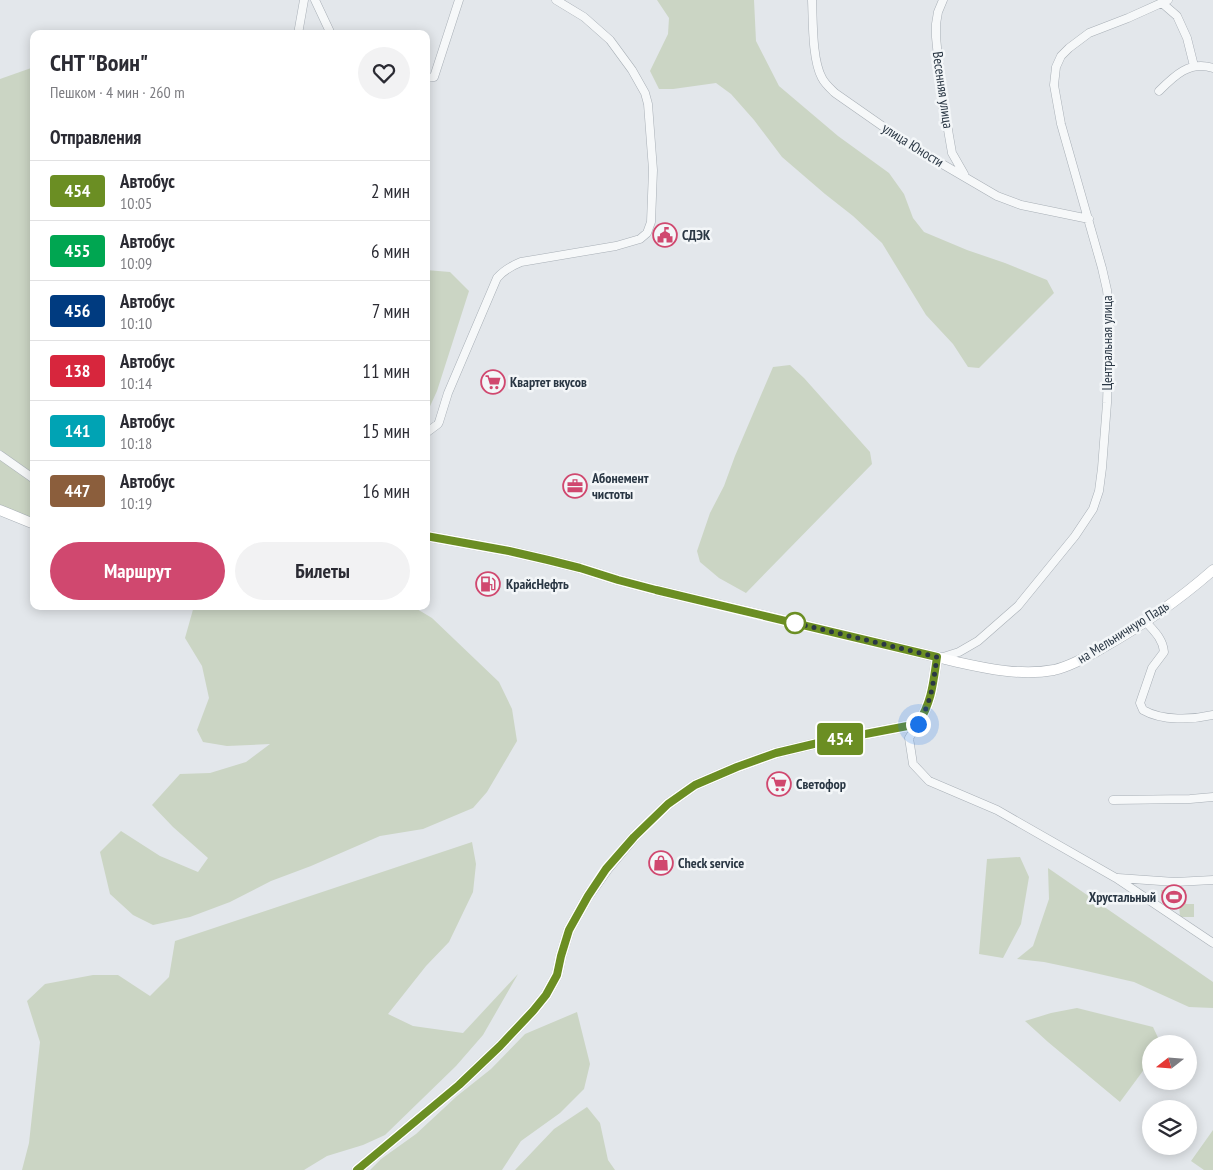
<!DOCTYPE html>
<html lang="ru">
<head>
<meta charset="utf-8">
<style>
  :root { --surface:#fff; --page:#f2f2f3; --text:#2b2b33; --muted:#7c7c81; --line:#e1e1e2; --accent:#d0486f }
  body { margin:0; font-family:"PT Sans Narrow",sans-serif; background:var(--page); color:var(--text); height:100vh; display:flex; flex-direction:column; font-size:19px; white-space:nowrap }
  * { box-sizing:border-box; margin:0 }
  p { font-size:16px; color:var(--muted) }
  .icon { flex:none; width:28px; height:28px; fill:none; stroke:currentColor; stroke-width:2; stroke-linecap:round; stroke-linejoin:round }
  .map { position:relative; flex:1; overflow:hidden }
  .side { position:absolute; left:30px; top:30px; width:400px; height:580px; display:flex; flex-direction:column; background:var(--surface); border-radius:10px; box-shadow:0 2px 12px #0003 }
  .side>* { flex:none }
  .badge { padding:0 10px; border-radius:4px; font-size:18px; line-height:32px }
  .needle { width:32px; rotate:253deg }
  .controls { position:absolute; left:1142px; top:1035px; display:grid; gap:10px }
  .controls a { display:grid; place-items:center; width:55px; height:55px; border-radius:50%; background:var(--surface); box-shadow:0 2px 12px #0003; font-size:25px }
  .you { position:absolute; width:25px; height:25px; margin:-12px; border:4px solid #fff; border-radius:50%; background:#1a73e8; box-shadow:0 0 0 8px #1a73e833 }
  .map>.badge { position:absolute; translate:-50% -50%; box-shadow:0 0 0 2px #fff }
  h2 { padding:0 20px; font-size:19px; line-height:45px }
  .round { display:grid; place-items:center; flex:none; width:52px; height:52px; border-radius:26px; background:var(--page) }
  .head { display:flex; align-items:center; justify-content:space-between; height:85px; padding:0 20px }
  h1 { font-size:24px; font-weight:600; line-height:38px }
  .button { display:flex; gap:10px; margin-top:auto; padding:10px 20px }
  .button a { flex:1; height:58px; border-radius:30px; background:var(--accent); color:#fff; font-size:20px; font-weight:600; line-height:58px; text-align:center }
  .button a+a { background:var(--page); color:var(--text) }
  ul { padding:0; list-style:none }
  li { display:flex; align-items:center; gap:15px; height:60px; padding:0 20px; border-top:1px solid var(--line) }
  li div { flex:1 }
  li b { display:block; font-size:19px }
  li em { font-style:normal }
  li .badge { min-width:55px; font-weight:700; text-align:center }
  .map>svg:first-child { display:block }
</style>
</head>
<body>
<div class="map">
<svg width="1213" height="1170" viewBox="0 0 1213 1170">
  <rect width="100%" height="100%" fill="#e3e7eb"/>
  <path fill="#cbd5c4" d="M657,0H754L756,41L779,86L838,136L889,173L904,194L913,218L924,232L967,250L1005,263L1047,280L1054,293L979,368L968,367L953,344L926,315L882,243L853,216L825,194L782,157L754,120L731,94L716,83L673,89H659L650,71L668,34L669,18Z
    M34,67V474L0,450V79Z
    M426,270L450,272L469,291L437,391L426,415Z
    M790,365L804,378L870,452L872,464L746,593L719,578L700,562L697,551L710,513L724,486L735,456L773,367Z
    M0,459L34,483V519L0,505Z
    M194,606H412L432,618L499,682L512,709L517,741L487,792L473,808L423,829L380,836L311,866L271,881L230,902L190,917L153,925L133,915L110,894L100,852L121,831L160,856L198,872L208,858L173,827L152,805L180,774L210,773L246,762L270,744L227,746L203,742L197,730L209,698L202,666L185,638Z
    M472,842L476,864L473,892L449,942L426,966L388,1014L413,1026L463,1033L518,974L483,1035L456,1066L385,1135L363,1145L327,1156L304,1170H22L29,1143L40,1042L27,1001L45,984L93,975H118L150,996L169,977L175,941Z
    M1020,857L1029,877L1021,924L1003,958L979,954L987,859Z
    M1048,868L1213,982V1008L1189,1007L1134,982L1082,970L1044,962L1017,959L1033,946L1049,899Z
    M1161,890H1186V904H1194V917H1180L1179,904L1162,903Z
    M1077,1008L1153,1027L1161,1044H1151V1060L1120,1102L1048,1042L1025,1021L1051,1013Z
    M577,1012L590,1064L584,1089L560,1113L521,1141L502,1170H370L381,1159L416,1134L457,1096L491,1069L525,1034Z
    M587,1107L600,1123L608,1160L615,1170H515L554,1129Z
    M1213,1130V1170H1204L1191,1161Z"/>
  <g fill="none" stroke-linecap="round" stroke-linejoin="round">
    <g stroke="#a8afb6" stroke-width="9">
      <path id="street" d="M315,0L331,34
        M812,0C813,21 812,60 822,78C825,84 830,88 835,93L908,144L997,196L1021,205L1089,219
        M943,0L938,12L936,24V37L943,108L947,124L952,153L964,174
        M1162,3L1177,16L1187,38L1194,66
        M298,34L304,0
        M426,78L434,77L459,0
        M1159,91C1174,76 1190,60 1213,68
        M426,433L438,424L439,422L448,393L497,278C504,270 511,266 521,262L616,246L640,239L647,233L651,222L653,170L648,104L645,93L632,70L610,40L584,17L556,0
        M0,455L34,479
        M1146,622C1154,631 1163,639 1164,652L1152,668L1140,703L1143,710C1162,721 1192,720 1213,715
        M940,658L959,652L978,641L1018,606L1075,536L1093,509L1099,491L1102,468L1107,403L1109,341V309L1107,290L1102,268L1061,124L1054,85L1056,67L1061,56L1069,48L1089,33L1128,18L1168,0
        M918,724L909,738L913,764L929,781L997,810L1116,878L1213,943
        M1113,800L1190,799L1213,797
        M1118,878L1175,882L1213,880"/>
    </g>
    <g stroke="#a8afb6" stroke-width="11">
      <path id="secondary" d="M0,510L34,524
        M426,536L509,551L548,560L580,568L618,580L656,590C731,608 807,626 883,644C908,650 932,656 957,662C988,669 1022,676 1054,670C1071,666 1087,657 1102,648C1141,626 1179,600 1213,570
        M357,1170L459,1085L500,1046L533,1011L546,995L557,975L561,956L569,930L588,896L607,869L634,837L668,804L695,785L737,767L776,753L818,743L918,724C932,701 933,684 937,657"/>
    </g>
    <use href="#street" stroke="#f6f8f9" stroke-width="8"/>
    <use href="#secondary" stroke="#fff" stroke-width="10"/>
  </g>
  <g fill="none" stroke-linecap="round" stroke-linejoin="round">
    <g stroke="#fff" stroke-width="11">
      <path id="line" d="M357,1170L459,1085L500,1046L533,1011L546,995L557,975L561,956L569,930L588,896L606,869L634,837L668,804L695,785L737,767L776,753L818,743L918,724C932,701 933,684 937,657L656,590L618,580L580,568L548,560L509,551L426,536"/>
    </g>
    <use href="#line" stroke="#6b8e23" stroke-width="8"/>
    <path stroke="#2a3744" stroke-width="5" stroke-dasharray="0 9" d="M795,623L787,621L937,657C933,684 932,701 918,724"/>
  </g>
  <defs>
    <g id="civic-ring" transform="scale(1.25)"><circle r="9.5" fill="#f3f6f8" stroke="#d0486f" stroke-width="1.5"/><path d="M-.6-6.5H3V-4.5H.6V-3L4-1V1h2V6H-6V1h2V-1L-.6-3ZM-1.2 2.5V6h2.4V2.5Z" fill="#d0486f"/></g>
    <g id="supermarket-ring" transform="scale(1.25)"><circle r="9.5" fill="#f3f6f8" stroke="#d0486f" stroke-width="1.5"/><path d="M-6-5.5h2.5l.6 2H6L4.5 2H-2.5L-4.4-4H-6ZM-1.5 3.2a1.3 1.3 0 1 0 .1 0ZM3 3.2a1.3 1.3 0 1 0 .1 0Z" fill="#d0486f"/></g>
    <g id="office-ring" transform="scale(1.25)"><circle r="9.5" fill="#f3f6f8" stroke="#d0486f" stroke-width="1.5"/><path d="M-6-3h4V-5.5h4V-3h4V5H-6ZM-1-4.5V-3h2v-1.5ZM-6 0V1H6V0Z" fill="#d0486f"/></g>
    <g id="fuel-ring" transform="scale(1.25)"><circle r="9.5" fill="#f3f6f8" stroke="#d0486f" stroke-width="1.5"/><path d="M-5.5-6h7V0h2V4h1.3V-2.5L3-4.5l.8-.8L6-3V5H2.5V1h-1V6h-7ZM-4.2-4.7v3.2H.2V-4.7Z" fill="#d0486f"/></g>
    <g id="shop-ring" transform="scale(1.25)"><circle r="9.5" fill="#f3f6f8" stroke="#d0486f" stroke-width="1.5"/><path d="M-5-2.5h2.3a2.7 3.5 0 0 1 5.4 0H5L5.5 6h-11ZM-1.5-2.5h3a1.5 2.3 0 0 0-3 0Z" fill="#d0486f"/></g>
    <g id="stadium-ring" transform="scale(1.25)"><circle r="9.5" fill="#f3f6f8" stroke="#d0486f" stroke-width="1.5"/><path d="M0-5a6.5 5 0 1 0 0 10a6.5 5 0 1 0 0-10ZM-3.5-1.8h7v3.6h-7Z" fill="#d0486f"/></g>
  </defs>
  <g fill-rule="evenodd">
    <use href="#civic-ring" x="665" y="235"/>
    <use href="#supermarket-ring" x="493" y="382"/>
    <use href="#office-ring" x="575" y="486"/>
    <use href="#fuel-ring" x="488" y="584"/>
    <use href="#supermarket-ring" x="779" y="784"/>
    <use href="#shop-ring" x="661" y="863"/>
    <use href="#stadium-ring" x="1174" y="897"/>
  </g>
  <circle fill="#fff" stroke="#6b8e23" stroke-width="2.5" cx="795" cy="623" r="10"/>
  <g text-anchor="middle" dominant-baseline="central" stroke-width="5" stroke-linejoin="round" paint-order="stroke">
    <g font-size="14" fill="#2a3744" stroke="#f3f6f8">
      <text transform="translate(943 90) rotate(82)">Весенняя улица</text>
      <text transform="translate(913 145) rotate(32)">улица Юности</text>
      <text transform="translate(1107 343) rotate(-90)">Центральная улица</text>
      <text transform="translate(1123 632) rotate(-32)">на Мельничную Падь</text>
    </g>
    <g font-size="14" font-weight="bold" fill="#2a3744" stroke="#f3f6f8" text-anchor="start">
      <text x="682" y="235">СДЭК</text>
      <text x="510" y="382">Квартет вкусов</text>
      <text x="592" y="478">Абонемент<tspan x="592" dy="16">чистоты</tspan></text>
      <text x="506" y="584">КрайсНефть</text>
      <text x="796" y="784">Светофор</text>
      <text x="678" y="863">Check service</text>
      <text x="1156" y="897" text-anchor="end">Хрустальный</text>
    </g>
  </g>
</svg>
<div class="controls">
<a><svg class="needle" viewBox="-14 -14 28 28"><path d="M0-13l5 13h-10z" fill="#e53935"/><path d="M0 13l5-13h-10z" fill="#7c7c81"/></svg></a>
<a><svg class="icon" aria-label="layers" viewBox="0 0 24 24"><path d="M12 4l9 5-9 5-9-5zM3 14l9 5 9-5"/></svg></a>
</div>
<div class="you" style="left:918px;top:724px"></div>
<b class="badge" style="left:840px;top:739px;background:#6b8e23;color:#fff">454</b>
<section class="side">
<div class="head"><div><h1>СНТ &quot;Воин&quot;</h1><p>Пешком · 4 мин · 260 m</p></div><a class="round"><svg class="icon" aria-label="heart" viewBox="0 0 24 24"><path d="M12 20l-8-8c-3-5 5-10 8-4 3-6 11-1 8 4z"/></svg></a></div>
<h2>Отправления</h2>
<ul>
<li><span class="badge" style="background:#6b8e23;color:#fff">454</span><div><b>Автобус</b><p>10:05</p></div><em>2 мин</em></li>
<li><span class="badge" style="background:#00a651;color:#fff">455</span><div><b>Автобус</b><p>10:09</p></div><em>6 мин</em></li>
<li><span class="badge" style="background:#003b80;color:#fff">456</span><div><b>Автобус</b><p>10:10</p></div><em>7 мин</em></li>
<li><span class="badge" style="background:#d7263d;color:#fff">138</span><div><b>Автобус</b><p>10:14</p></div><em>11 мин</em></li>
<li><span class="badge" style="background:#00a3b4;color:#fff">141</span><div><b>Автобус</b><p>10:18</p></div><em>15 мин</em></li>
<li><span class="badge" style="background:#8b5e3c;color:#fff">447</span><div><b>Автобус</b><p>10:19</p></div><em>16 мин</em></li>
</ul>
<div class="button"><a>Маршрут</a><a>Билеты</a></div>
</section>
</div>
</body>
</html>
